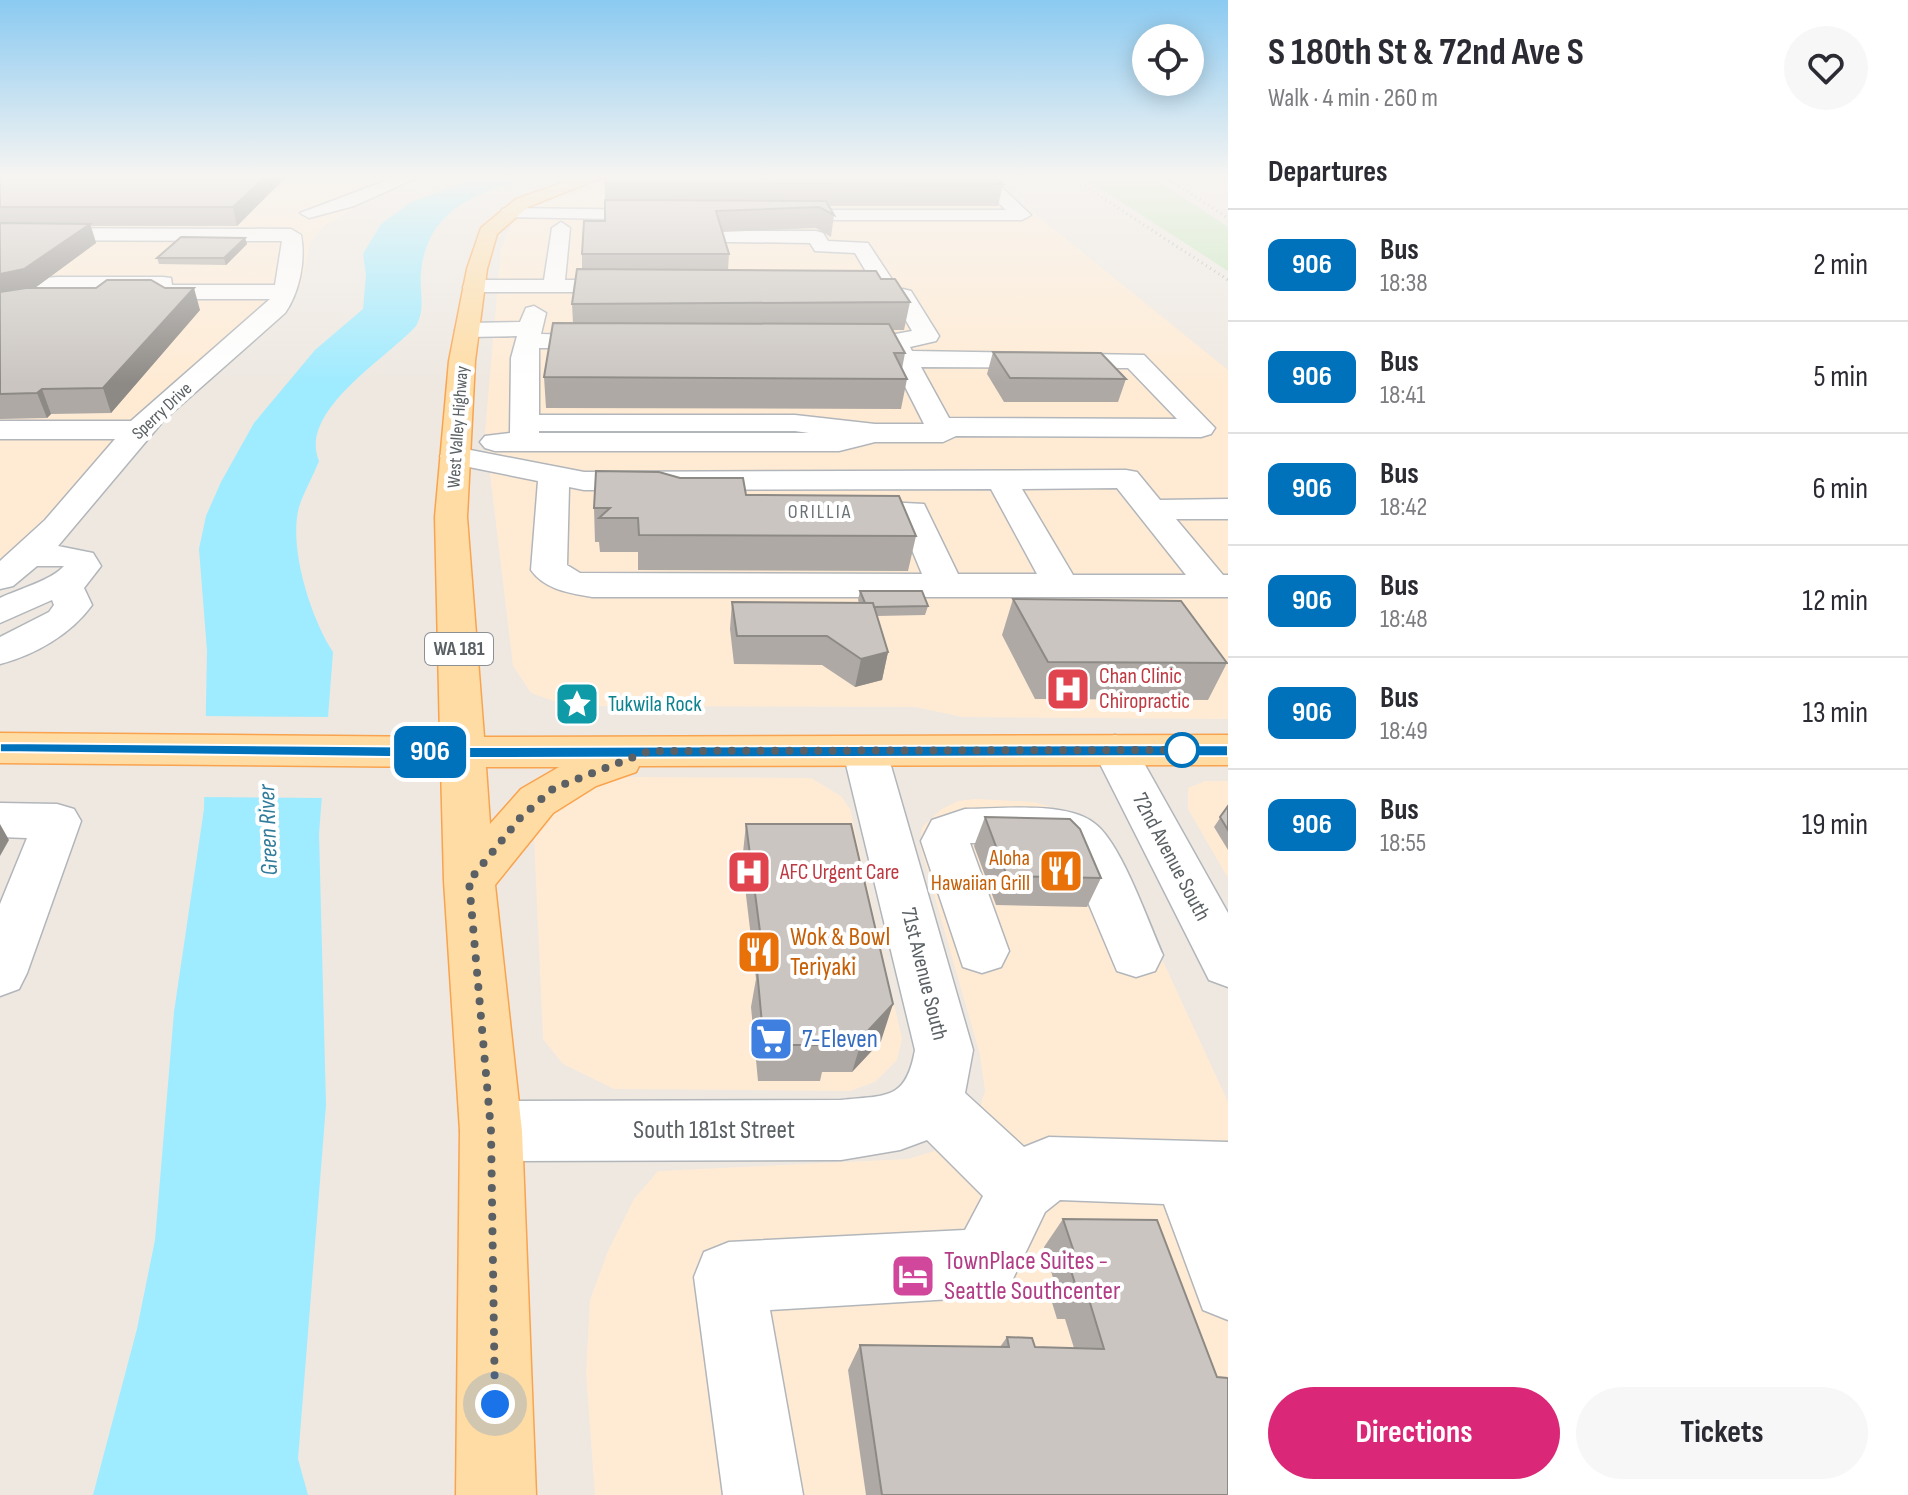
<!DOCTYPE html>
<html lang="en">
<head>
<meta charset="utf-8">
<style>
  :root { --surface:#fff; --page:#f7f7f7; --text:#2b2b33; --muted:#7c7c81; --line:#e1e1e2; --accent:#db2777 }
  body { margin:0; font-family:"Sofia Sans Condensed",sans-serif; background:var(--page); color:var(--text); height:100vh; display:flex; flex-direction:column; font-size:30px; white-space:nowrap }
  * { box-sizing:border-box; margin:0 }
  p { font-size:26px; color:var(--muted) }
  .icon { flex:none; width:44px; height:44px; fill:none; stroke:currentColor; stroke-width:2; stroke-linecap:round; stroke-linejoin:round }
  .map { position:relative; flex:1; overflow:hidden }
  .drawer { display:flex; flex-direction:column; background:var(--surface); width:680px }
  .drawer>* { flex:none }
  .badge { padding:0 16px; border-radius:12px; font-size:28px; line-height:52px }
  .controls { position:absolute; left:1132px; top:24px; display:grid; gap:16px }
  .controls a { display:grid; place-items:center; width:72px; height:72px; border-radius:50%; background:var(--surface); box-shadow:0 4px 20px #0003; font-size:40px }
  .you { position:absolute; width:40px; height:40px; margin:-20px; border:6px solid #fff; border-radius:50%; background:#1a73e8; box-shadow:0 0 0 12px #1a73e833 }
  .map>.badge { position:absolute; translate:-50% -50%; box-shadow:0 0 0 4px #fff }
  h2 { padding:0 40px; font-size:30px; line-height:72px }
  .round { display:grid; place-items:center; flex:none; width:84px; height:84px; border-radius:42px; background:var(--page) }
  .headline { display:flex; align-items:center; justify-content:space-between; height:136px; padding:0 40px }
  h1 { font-size:38px; font-weight:700; line-height:60px }
  .primary-button { display:flex; gap:16px; margin-top:auto; padding:16px 40px }
  .primary-button a { flex:1; height:92px; border-radius:48px; background:var(--accent); color:#fff; font-size:32px; font-weight:700; line-height:92px; text-align:center }
  .primary-button a+a { background:var(--page); color:var(--text) }
  ul { padding:0; list-style:none }
  li { display:flex; align-items:center; gap:24px; height:112px; padding:0 40px; border-top:2px solid var(--line) }
  li div { flex:1 }
  li b { display:block; font-size:30px }
  li em { font-style:normal }
  li .badge { min-width:88px; font-weight:700; text-align:center }
  main { display:flex; flex:1; min-height:0 }
  .map>svg:first-child { display:block }
</style>
</head>
<body>
<main>
<div class="map">
<svg width="1228" height="1495" viewBox="0 0 1228 1495">
  <rect width="100%" height="100%" fill="#eee8e1"/>
  <path fill="#ffebd4" d="M28,175H436L380,194L324,226L310,242L301,286H275L273,300L263,312L130,421L21,547L0,560V190Z
    M618,175H987L1228,370V719L962,717L915,707L568,706L531,693L513,666L485,432L501,248L512,223L530,209L576,187Z
    M624,777L811,778L841,796L850,809L902,1039L897,1060L875,1082L850,1091L614,1089L563,1064L543,1039L534,835L546,815L592,785Z
    M1205,781H1228V878L1188,809V788Z
    M977,799L1034,802L1069,813L1113,853L1228,1102V1495H595L586,1373L590,1300L608,1251L634,1199L658,1171L908,1159L944,1148L976,1120L985,1091L980,1055L920,845L922,827L942,809L958,801Z"/>
  <path fill="#c5e7bb" d="M1080,175H1149L1228,227V271Z"/>
  <path fill="#9febff" d="M484,175H540C484,191 428,204 421,272C419,292 426,308 416,326C386,359 298,411 319,461C313,476 304,492 299,507C288,547 311,619 333,652L319,834L326,1105L298,1459L308,1495H93L137,1329L155,1240L174,1012L204,809L207,651L199,549L206,516L221,482L254,423L315,350L363,309L366,275L363,254L381,224L411,202Z"/>
  <path fill="#eee8e1" d="M202,716L332,717L326,798L200,797Z"/>
  <g fill="none" stroke-linecap="round" stroke-linejoin="round">
    <g stroke="#b2b6ba" stroke-width="3">
      <path id="minor" d="M401,175H423L354,206L309,218L300,213Z
        M942,175H989L1031,215L1022,220H774L765,215L774,210H1006L979,184L942,181Z
        M508,208L665,210L674,215L665,220L502,217V209Z
        M561,222L570,228L565,280H635L646,287L643,292H466L463,287L466,282L474,280H544L552,228Z
        M0,228L291,229L301,235C306,262 299,293 285,313L164,420L58,546L93,553L101,566L84,588L92,605C71,634 35,655 0,664V637L49,612L54,605L52,600L0,623V598C19,589 52,580 64,566H37L13,586L0,589V561L45,520L115,439H0V421H131L270,299H137L129,297L128,289H57L0,295V281L57,277H163L171,278L172,285H275L282,241L0,240Z
        M665,231H816L823,233L828,241L868,243L897,287L886,294L836,292L833,287L836,282L871,280L855,253L815,251L810,243L658,241L655,237L658,233Z
        M903,289L911,291L939,336L936,341L910,347L912,351L1144,355L1215,428L1211,434L1201,437L956,436L943,442H875L839,451H495L485,448L480,442L485,436L510,433L511,358L517,336L467,337L455,330L467,323L520,322L526,308L534,306L546,313L541,334L620,336L623,341L620,346L611,348H539V415H795L875,424H924L886,349L876,342L879,337L912,331L892,296ZM921,367L1128,368L1177,419L949,418ZM539,431H795L809,433H539Z
        M455,447L584,472L1126,470L1137,472L1160,500L1228,499V519H1176L1223,575H1228V597H592C570,593 545,590 531,570L538,481L444,462L440,456L444,450ZM569,487L584,490L991,489L1037,574H958L924,504L847,500L836,503L831,510L836,517L900,521L922,574L580,573L567,565ZM1117,488L1186,575H1073L1022,489Z
        M1115,735L1131,740L1228,913V987L1209,980L1093,750L1099,740Z
        M865,737L881,741L887,752L973,1050L965,1093L1024,1147L1049,1137L1228,1142V1320L1203,1310L1164,1204L1060,1200L1045,1212L1009,1287L985,1297L770,1310L803,1495H723L694,1277L704,1252L729,1242L965,1230L983,1196L927,1140L900,1150L841,1160L491,1161L469,1152L460,1131L469,1110L491,1101L841,1100C886,1095 906,1101 915,1050L843,752L849,741Z
        M0,803L57,804L74,809L81,821L27,973L19,989L0,996V904L27,838L0,837Z
        M965,809C999,809 1066,801 1094,823C1121,842 1148,922 1163,955L1155,971L1136,977L1117,971L1069,857L1059,846L1047,843H970L1009,951L1001,967L982,973L963,967L921,841L932,820Z"/>
    </g>
    <g stroke="#f9a34e" stroke-width="3">
      <path id="major" d="M585,175H608L528,207L497,234L487,269L475,361L467,517L484,737L1228,735V765L639,766L636,772L596,786L553,813L495,885L522,1131L536,1495H456L460,1131L444,881L441,767L0,763V733L440,737L435,517L449,361L467,269L481,228L516,199ZM486,767H559L521,789L490,824Z"/>
    </g>
    <use href="#minor" fill="#fff" fill-rule="evenodd"/>
    <use href="#major" fill="#ffdca4" fill-rule="evenodd"/>
    <path stroke="#b1b2b3" stroke-width="3" stroke-dasharray="1 4" stroke-linecap="butt" d="M1068,175L1228,280
      M1162,175L1228,218
      M1202,175L1228,181"/>
  </g>
  <path fill="#aea9a5" d="M0,175H308L287,176L237,226H91L96,243L35,288L200,310L111,413L51,414L47,418L0,419Z
    M605,175L1003,184L998,206H829L834,215L831,237L816,228L722,232L729,254L728,270L881,279L910,302L904,330H893L905,353L902,369L907,379L901,409L546,408L544,377L573,323L572,304L582,269V254L605,221Z
    M245,238L247,244L226,265L159,264L157,258Z
    M993,352L1126,379L1118,402H1004L987,374Z
    M680,478L916,536L908,571L638,570V552H600L599,542H595L594,508Z
    M860,591L928,606L925,615L877,616L888,652L882,680L855,687L822,665L734,664L730,629L732,602L859,603L858,600Z
    M1013,599L1227,663L1208,700L1035,699L1002,635Z
    M1228,806V850L1214,827Z
    M985,817L1101,878L1087,907L996,905L974,846Z
    M746,824L881,1041L852,1072H822L820,1081H758L751,1007L756,979L742,862Z
    M1063,1219L1228,1495H866L848,1370L860,1345L1000,1347L1007,1337L1035,1347L1074,1348L1065,1319H1057L1047,1286L1053,1278L1044,1247Z"/>
  <path fill="#8d8a86" d="M267,175L287,176L237,226L233,207Z
    M90,224L96,243L32,290L0,297V274Z
    M245,238L247,244L226,265L224,258Z
    M194,288L200,310L111,413L103,388Z
    M42,389L51,414L47,418L37,393Z
    M888,652L882,680L855,687L861,659Z
    M0,824L9,840L0,856Z
    M893,1004L881,1041L852,1072L863,1036Z"/>
  <path fill="#cac5c0" stroke="#8d8a86" stroke-width="2" d="M0,175H267L233,207H0Z
    M605,175H991L1003,184L605,183Z
    M605,200L826,201L834,215L819,207L716,211L729,254H582L584,221H605Z
    M0,223L90,224L24,269L0,274Z
    M181,237L245,238L224,258H157Z
    M577,269L876,271L881,279H895L910,302L572,304Z
    M107,280H151L165,288H194L103,388L42,389L37,393L0,394V292L26,288H96Z
    M553,323L889,324L905,353H894L907,379L544,377Z
    M993,352L1101,353L1126,379L1010,378Z
    M596,471L659,472L680,478H743L746,495L899,496L916,536L639,535L638,518H599L610,508H594Z
    M860,591H922L928,606L874,607L873,603H865Z
    M1013,599L1181,601L1227,663L1048,662Z
    M732,602L873,603L888,652L861,659L827,636H737Z
    M1228,806V830L1220,817Z
    M985,817L1070,819L1080,829L1101,878L1007,876Z
    M746,824H851L893,1004L863,1036H828L829,1045H764L757,970H765Z
    M1063,1219L1157,1220L1217,1377L1228,1378V1495H882L860,1345L1009,1347L1007,1337L1032,1338L1035,1347L1104,1349L1087,1293H1078L1067,1258H1076Z"/>
  <linearGradient id="sky" x2="0" y2="1"><stop stop-color="#8bcaf1"/><stop offset="0.46" stop-color="#f7f5f2"/><stop offset="1" stop-color="#f7f5f2" stop-opacity="0"/></linearGradient>
  <rect width="1228" height="384" fill="url(#sky)"/>
  <path fill="#0072bc" stroke="#fff" stroke-width="2" d="M0,743L465,747L1228,745V756L465,758L0,752Z"/>
  <g fill="none" stroke-linecap="round" stroke-linejoin="round">
    <path stroke="#5a6063" stroke-width="8" stroke-dasharray="0 14.4" d="M495,1404L491,1131L469,881L520,818L554,788L649,751L1182,750"/>
  </g>
  <defs>
    <g id="hospital-square" transform="scale(2.3)"><rect x="-9" y="-9" width="18" height="18" rx="4" fill="#e0444e" stroke="#fff"/><path d="M-5-5h3v3.5h4V-5h3V5h-3V1.5h-4V5h-3Z" fill="#fff"/></g>
    <g id="sight-square" transform="scale(2.3)"><rect x="-9" y="-9" width="18" height="18" rx="4" fill="#0f9aa8" stroke="#fff"/><path d="M0-6L1.8-2.2L6-1.7L2.9 1.2L3.7 5.4L0 3.3L-3.7 5.4L-2.9 1.2L-6-1.7L-1.8-2.2Z" fill="#fff"/></g>
    <g id="restaurant-square" transform="scale(2.3)"><rect x="-9" y="-9" width="18" height="18" rx="4" fill="#e8710a" stroke="#fff"/><path d="M-5-6h1v4h1v-4h1v4h1v-4h1v5L-1.5 .5V6h-2V.5L-5-1ZM5-6V6H3V1.5H1.5Q1.5-4 5-6Z" fill="#fff"/></g>
    <g id="supermarket-square" transform="scale(2.3)"><rect x="-9" y="-9" width="18" height="18" rx="4" fill="#3f7fe0" stroke="#fff"/><path d="M-6-5.5h2.5l.6 2H6L4.5 2H-2.5L-4.4-4H-6ZM-1.5 3.2a1.3 1.3 0 1 0 .1 0ZM3 3.2a1.3 1.3 0 1 0 .1 0Z" fill="#fff"/></g>
    <g id="hotel-square" transform="scale(2.3)"><rect x="-9" y="-9" width="18" height="18" rx="4" fill="#d1479c" stroke="#fff"/><path d="M-6-4.5h1.5V1H6V5H4.5V3h-9V5H-6ZM-4 0a1.8 1.8 0 1 1 3.6 0ZM.5 0V-2.5h3Q6-2.5 6 0Z" fill="#fff"/></g>
  </defs>
  <g fill-rule="evenodd">
    <use href="#hospital-square" x="1068" y="689"/>
    <use href="#sight-square" x="577" y="704"/>
    <use href="#restaurant-square" x="1061" y="871"/>
    <use href="#hospital-square" x="749" y="872"/>
    <use href="#restaurant-square" x="759" y="952"/>
    <use href="#supermarket-square" x="771" y="1039"/>
    <use href="#hotel-square" x="913" y="1276"/>
  </g>
  <circle fill="#fff" stroke="#0072bc" stroke-width="4" cx="1182" cy="750" r="16"/>
  <g text-anchor="middle" dominant-baseline="central" stroke-width="8" stroke-linejoin="round" paint-order="stroke">
    <g font-size="18" fill="#5a6063" stroke="#fff">
      <text transform="translate(162 411) rotate(-43)">Sperry Drive</text>
      <text transform="translate(458 427) rotate(-86)">West Valley Highway</text>
    </g>
    <g font-size="20" letter-spacing="2" fill="#6a7275" stroke="#fff">
      <text x="820" y="512">ORILLIA</text>
    </g>
    <rect fill="#fff" stroke="#8c9092" stroke-width="2" x="425" y="633" width="68" height="32" rx="6"/>
    <g font-size="20" font-weight="bold" fill="#5a6063">
      <text x="459" y="649">WA 181</text>
    </g>
    <g font-size="22" fill="#be3a42" stroke="#fff" text-anchor="start">
      <text x="1099" y="676">Chan Clinic<tspan x="1099" dy="25">Chiropractic</tspan></text>
      <text x="780" y="872">AFC Urgent Care</text>
    </g>
    <g font-size="22" fill="#0d838f" stroke="#fff" text-anchor="start">
      <text x="608" y="704">Tukwila Rock</text>
    </g>
    <g font-size="22" fill="#5a6063" stroke="#fff">
      <text transform="translate(1171 857) rotate(62)">72nd Avenue South</text>
      <text transform="translate(924 974) rotate(76)">71st Avenue South</text>
    </g>
    <g font-size="22" fill="#c56008" stroke="#fff" text-anchor="end">
      <text x="1030" y="858">Aloha<tspan x="1030" dy="25">Hawaiian Grill</tspan></text>
    </g>
    <g font-size="24" font-style="italic" fill="#307c9b" stroke="#fff">
      <text transform="translate(268 830) rotate(-92)">Green River</text>
    </g>
    <g font-size="26" fill="#c56008" stroke="#fff" text-anchor="start">
      <text x="790" y="937">Wok &amp; Bowl<tspan x="790" dy="30">Teriyaki</tspan></text>
    </g>
    <g font-size="26" fill="#366cbe" stroke="#fff" text-anchor="start">
      <text x="802" y="1039">7-Eleven</text>
    </g>
    <g font-size="26" fill="#5a6063" stroke="#fff">
      <text x="714" y="1130">South 181st Street</text>
    </g>
    <g font-size="26" fill="#b23c85" stroke="#fff" text-anchor="start">
      <text x="944" y="1261">TownPlace Suites -<tspan x="944" dy="30">Seattle Southcenter</tspan></text>
    </g>
  </g>
</svg>
<div class="controls">
<a><svg class="icon" aria-label="locate" viewBox="0 0 24 24"><circle cx="12" cy="12" r="6"/><path d="M12 2v4M12 18v4M2 12h4M18 12h4"/></svg></a>
</div>
<div class="you" style="left:495px;top:1404px"></div>
<b class="badge" style="left:430px;top:752px;background:#0072bc;color:#fff">906</b>
</div>
<section class="drawer">
<div class="headline"><div><h1>S 180th St &amp; 72nd Ave S</h1><p>Walk · 4 min · 260 m</p></div><a class="round"><svg class="icon" aria-label="heart" viewBox="0 0 24 24"><path d="M12 20l-8-8c-3-5 5-10 8-4 3-6 11-1 8 4z"/></svg></a></div>
<h2>Departures</h2>
<ul>
<li><span class="badge" style="background:#0072bc;color:#fff">906</span><div><b>Bus</b><p>18:38</p></div><em>2 min</em></li>
<li><span class="badge" style="background:#0072bc;color:#fff">906</span><div><b>Bus</b><p>18:41</p></div><em>5 min</em></li>
<li><span class="badge" style="background:#0072bc;color:#fff">906</span><div><b>Bus</b><p>18:42</p></div><em>6 min</em></li>
<li><span class="badge" style="background:#0072bc;color:#fff">906</span><div><b>Bus</b><p>18:48</p></div><em>12 min</em></li>
<li><span class="badge" style="background:#0072bc;color:#fff">906</span><div><b>Bus</b><p>18:49</p></div><em>13 min</em></li>
<li><span class="badge" style="background:#0072bc;color:#fff">906</span><div><b>Bus</b><p>18:55</p></div><em>19 min</em></li>
</ul>
<div class="primary-button"><a>Directions</a><a>Tickets</a></div>
</section>
</main>
</body>
</html>
